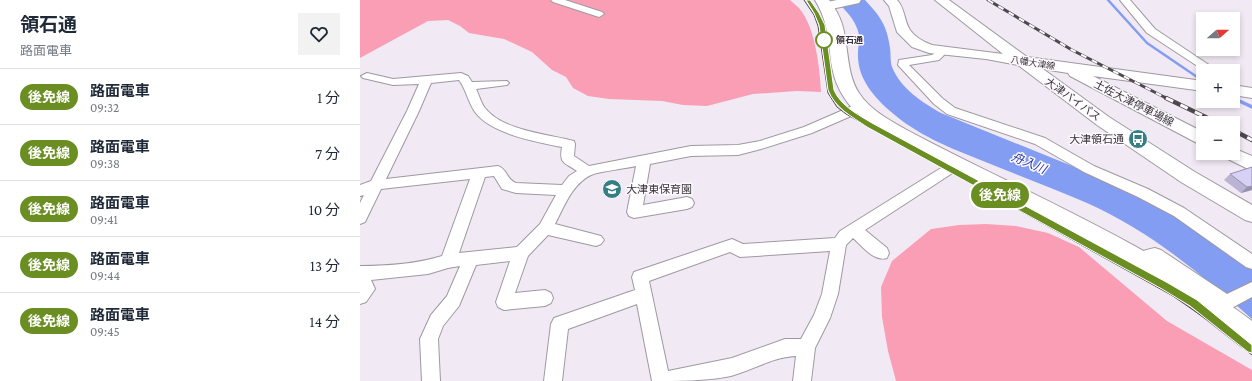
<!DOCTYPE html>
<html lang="ja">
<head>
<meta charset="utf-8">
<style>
  :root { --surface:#fff; --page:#f2f2f3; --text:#1f2937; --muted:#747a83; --line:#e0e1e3 }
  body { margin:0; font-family:"Crimson Pro","Noto Sans JP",serif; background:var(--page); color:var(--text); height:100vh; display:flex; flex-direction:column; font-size:15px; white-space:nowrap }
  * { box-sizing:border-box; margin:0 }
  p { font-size:13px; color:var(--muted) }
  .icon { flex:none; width:22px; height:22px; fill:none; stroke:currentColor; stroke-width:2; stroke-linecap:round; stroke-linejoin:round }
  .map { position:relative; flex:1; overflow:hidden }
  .side { display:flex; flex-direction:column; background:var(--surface); width:360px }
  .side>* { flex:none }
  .badge { padding:0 8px; border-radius:13px; font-size:14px; line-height:26px }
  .needle { width:26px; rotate:70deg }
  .tools { position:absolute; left:836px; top:12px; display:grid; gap:8px }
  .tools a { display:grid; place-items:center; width:44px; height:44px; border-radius:0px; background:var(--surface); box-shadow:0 2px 6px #0003; font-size:20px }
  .map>.badge { position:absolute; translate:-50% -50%; box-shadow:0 0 0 2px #fff }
  .round { display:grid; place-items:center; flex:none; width:42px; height:42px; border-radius:0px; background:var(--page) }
  .summary { display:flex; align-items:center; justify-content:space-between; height:68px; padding:0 20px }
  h1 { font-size:19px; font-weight:700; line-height:30px }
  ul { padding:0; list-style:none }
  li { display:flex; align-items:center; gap:12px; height:56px; padding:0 20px; border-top:1px solid var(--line) }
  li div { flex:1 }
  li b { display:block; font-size:15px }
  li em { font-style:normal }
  li .badge { min-width:44px; font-weight:700; text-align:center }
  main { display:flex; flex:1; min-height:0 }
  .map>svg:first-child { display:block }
</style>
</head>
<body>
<main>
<section class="side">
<div class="summary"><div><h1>領石通</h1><p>路面電車</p></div><a class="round"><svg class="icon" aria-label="heart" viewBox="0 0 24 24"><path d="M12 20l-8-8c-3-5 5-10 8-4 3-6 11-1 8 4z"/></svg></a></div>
<ul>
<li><span class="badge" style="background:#6b8e23;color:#fff">後免線</span><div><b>路面電車</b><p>09:32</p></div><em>1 分</em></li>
<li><span class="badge" style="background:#6b8e23;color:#fff">後免線</span><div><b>路面電車</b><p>09:38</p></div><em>7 分</em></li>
<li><span class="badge" style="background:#6b8e23;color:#fff">後免線</span><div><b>路面電車</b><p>09:41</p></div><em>10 分</em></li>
<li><span class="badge" style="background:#6b8e23;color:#fff">後免線</span><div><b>路面電車</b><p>09:44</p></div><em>13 分</em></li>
<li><span class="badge" style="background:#6b8e23;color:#fff">後免線</span><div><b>路面電車</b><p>09:45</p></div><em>14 分</em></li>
</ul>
</section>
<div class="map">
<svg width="892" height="381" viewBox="0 0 892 381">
  <rect width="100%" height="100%" fill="#f1eaf4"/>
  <path fill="#fa9eb6" d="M0,0H430C433,3 436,5 439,8C455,26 460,68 461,92L437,91L393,94L347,106L323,105L302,101L249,99L228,96L213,88L206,77L192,70L172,52L144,39L109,33L100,26L88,20L68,21L0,58Z
    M626,224L656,226L688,233L719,247L807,321L892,370V381H536L528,351L522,317L521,287L532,261L571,229L599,225Z"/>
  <path fill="#839df2" d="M475,0H505C520,16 527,25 530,48C531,54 530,61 532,67C541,89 562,102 581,113L759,185L802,208L887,266L892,270V319C841,274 790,231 727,203C692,188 657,175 623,161C590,148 557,135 530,111C515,98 499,80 498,58C497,47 502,37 496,26C492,16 483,8 475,0Z"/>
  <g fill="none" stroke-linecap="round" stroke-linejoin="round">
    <path stroke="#839df2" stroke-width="2.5" d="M748,0L787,43L843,81
      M873,98L875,99"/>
    <path stroke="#839df2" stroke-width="3.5" d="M873,98L892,107"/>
    <g stroke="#9f98a1" stroke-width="2">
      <path id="minor" d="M191,0H205L242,12L244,14L239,17L236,16L193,2Z
        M760,0H770L795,29L858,71H845L787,33Z
        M580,47L584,48L585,54L579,60L549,65L582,98L595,108L685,138L734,166L788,189L824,208L892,254V269L886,267L814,216L778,197L724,172L675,144L587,114L574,104L538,65L539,60L572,55L575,53L576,48Z
        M7,73L33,79L101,73L108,76L112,82L147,81L149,83L147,85L116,89C119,95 121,103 125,108C143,131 188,134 214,141L215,144L214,156L229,166L331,146L378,145L400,141L444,127L497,104H505L507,107L505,110L452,133L401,149L378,155L331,156L290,164L283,205L327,197L332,199L334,203L332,207L327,209L274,218L269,216L267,212L276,166C264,169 241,171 231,175C212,184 204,207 195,224L241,236L244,240L241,244L236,246L188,235L168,256L155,293L185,290L191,293L193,298L191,303L185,306L144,310L138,307L136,302L150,261L116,265L99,306L83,326L78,339L80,381H62L60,339L71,315L87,296L100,266L88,268L68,274L11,280L15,289L6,302L0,304V266C27,266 56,264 82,256L110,179L21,189L5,222L0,224V203L4,195L0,196V185L11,181L47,111L59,84L33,85L3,78L1,76ZM99,80C106,89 108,102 115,112C131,134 177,142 202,147C199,164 204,162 217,171L209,176L202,185L156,183C147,180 147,169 138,166L26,179L59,111L71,83ZM134,176L142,189L156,193L196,195L180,224L157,247L99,253L125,177Z
        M593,158L598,160L600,163L591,174L505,230L527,248L529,253L527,258C514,262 502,246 493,238L486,245L478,294L470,318L455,348L451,381H433L436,356C413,357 393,370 371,376C346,381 318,381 292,381L277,304L208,329L202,381H184L191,324L194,318L275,290L272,277L274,272L372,239L383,244L475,238L480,231L581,168L588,160ZM470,251L462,294L454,315L441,339H425L372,358L308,371L289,281L370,252L380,257Z
        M795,248L801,250L867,294L892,282V297L866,311L860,308L793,262L779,268L773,266L771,261C776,252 785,250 795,248Z"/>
    </g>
    <g stroke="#9f98a1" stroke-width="2">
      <path id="secondary" d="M477,0H501L499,3L467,10L462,9L461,6L462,3Z
        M524,0H537C545,8 544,21 550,30C555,37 564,42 572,45L643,54L575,0H589L667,57L843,81V91L733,76L843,132V145L837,143L710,76L708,73L683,69L749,117L835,172L892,205V222L885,220L821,182L737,125L658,65L626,59L569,53L552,47L537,32L529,6Z
        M873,85L892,88V98L873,95Z
        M873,148L892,156V171L864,157L861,153H873Z"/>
    </g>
    <g stroke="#9f98a1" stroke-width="2">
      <path id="trunk" d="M455,0H469C475,8 479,15 482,24C489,47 486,73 499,93C509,109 529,120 545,129C661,191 786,241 892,321V351L882,347L828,305L770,268L538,142C507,124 479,105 472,67C468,42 469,23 455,0Z"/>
    </g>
    <use href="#minor" fill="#fff" fill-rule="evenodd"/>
    <use href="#secondary" fill="#fff" fill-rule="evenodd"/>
    <use href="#trunk" fill="#fff" fill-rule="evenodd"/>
    <path stroke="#4c494e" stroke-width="1" d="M444,0L454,15L458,26L468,93L477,107L486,114L813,296L856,326L892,355"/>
    <g stroke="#4c494e" stroke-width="3">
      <path id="rail-far1" d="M628,0L712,50L808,99"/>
    </g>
    <g stroke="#4c494e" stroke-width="4.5">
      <path id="rail" d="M806,98L858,123
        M873,130L892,140"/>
    </g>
    <use href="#rail-far1" stroke="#fdf9ff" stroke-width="2" stroke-dasharray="6" stroke-linecap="butt"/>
    <use href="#rail" stroke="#fdf9ff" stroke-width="3" stroke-dasharray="8" stroke-linecap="butt"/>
  </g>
  <path fill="#b9b4d4" d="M892,167V190L881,193L864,180L870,174Z"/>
  <path fill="#9692ac" d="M892,186V190L881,193L887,187Z"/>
  <path fill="#d7d1f6" stroke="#9692ac" d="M892,167V186L887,187L870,174Z"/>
  <path fill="#6b8e23" stroke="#fff" d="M446,0H450L459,13L465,25L474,90C481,106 497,114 512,123L808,283L837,300L892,345V353L888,352L830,306L802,289L507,127C491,116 475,108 468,90L459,25L454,13Z"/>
  <defs>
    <g id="bus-disc" transform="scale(1)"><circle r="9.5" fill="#357e82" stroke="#fdf9ff"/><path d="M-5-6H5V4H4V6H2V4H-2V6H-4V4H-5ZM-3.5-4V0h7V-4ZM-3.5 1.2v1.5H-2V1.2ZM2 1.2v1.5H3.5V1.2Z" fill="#fff"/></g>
    <g id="school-disc" transform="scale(1)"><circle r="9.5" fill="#357e82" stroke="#fdf9ff"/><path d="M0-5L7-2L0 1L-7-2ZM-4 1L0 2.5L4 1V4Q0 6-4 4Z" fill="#fff"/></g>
  </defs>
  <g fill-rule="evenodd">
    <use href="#bus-disc" x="778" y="139"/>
    <use href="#school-disc" x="252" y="189"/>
  </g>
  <circle fill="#fff" stroke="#6b8e23" stroke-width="2" cx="464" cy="40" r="8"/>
  <g text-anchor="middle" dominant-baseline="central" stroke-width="3" stroke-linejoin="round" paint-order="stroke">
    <g font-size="9" font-weight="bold" fill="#383539" stroke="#fdf9ff" text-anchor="start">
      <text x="476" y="40">領石通</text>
    </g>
    <g font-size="9" fill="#383539" stroke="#fdf9ff">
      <text transform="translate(673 63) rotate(9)">八幡大津線</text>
    </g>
    <g font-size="11" fill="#383539" stroke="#fdf9ff">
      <text transform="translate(713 99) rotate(36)">大津バイパス</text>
      <text transform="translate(774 103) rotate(27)">土佐大津停車場線</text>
    </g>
    <g font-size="11" fill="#383539" stroke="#fdf9ff" text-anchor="end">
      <text x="764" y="139">大津領石通</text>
      <text x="266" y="189" text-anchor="start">大津東保育園</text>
    </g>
    <g font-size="12" font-style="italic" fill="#2a3c9d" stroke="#fdf9ff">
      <text transform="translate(669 163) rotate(23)">舟入川</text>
    </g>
  </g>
</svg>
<div class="tools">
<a><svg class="needle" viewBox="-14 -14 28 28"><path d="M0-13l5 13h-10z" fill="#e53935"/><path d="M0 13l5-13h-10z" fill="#747a83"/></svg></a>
<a>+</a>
<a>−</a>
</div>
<b class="badge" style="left:640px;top:195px;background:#6b8e23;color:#fff">後免線</b>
</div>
</main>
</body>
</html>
